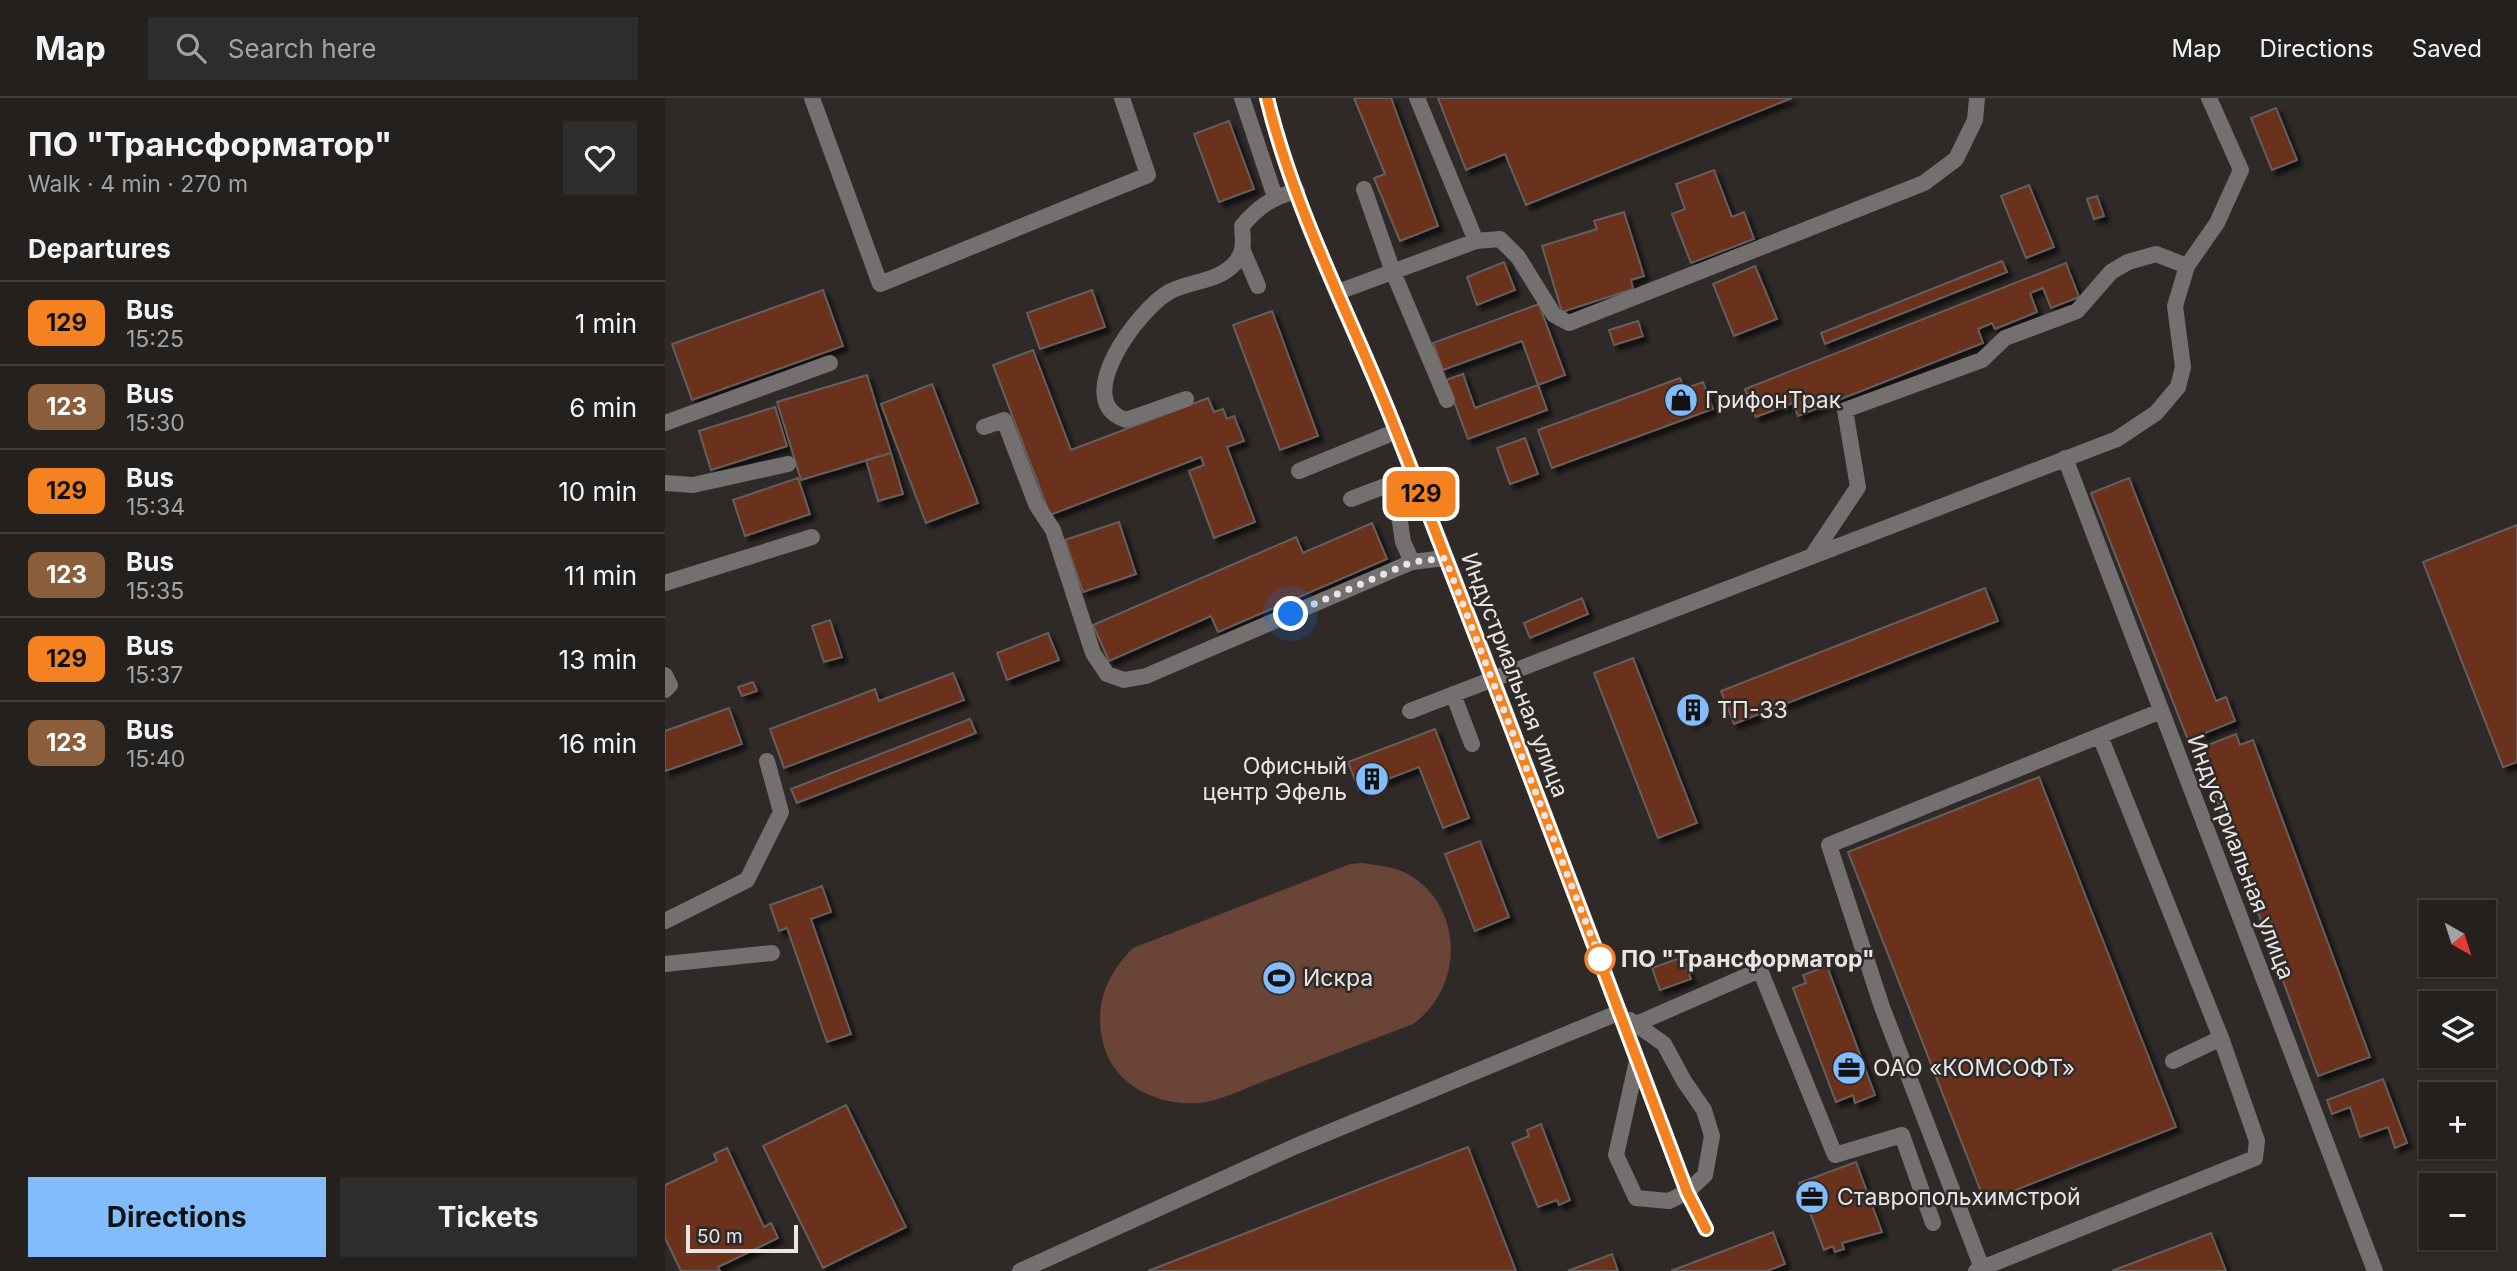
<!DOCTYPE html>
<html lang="en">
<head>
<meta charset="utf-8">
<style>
  :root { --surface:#23201e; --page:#2f2d2b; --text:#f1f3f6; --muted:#a3a3a4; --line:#403e3c; --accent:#82bcfa }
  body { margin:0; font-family:Inter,sans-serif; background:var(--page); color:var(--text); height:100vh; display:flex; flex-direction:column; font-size:26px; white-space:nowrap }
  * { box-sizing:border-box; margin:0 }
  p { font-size:23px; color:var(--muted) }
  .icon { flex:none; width:38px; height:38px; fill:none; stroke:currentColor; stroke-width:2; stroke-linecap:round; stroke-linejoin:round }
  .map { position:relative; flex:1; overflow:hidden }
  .side { display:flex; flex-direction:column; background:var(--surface); width:665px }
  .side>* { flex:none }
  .badge { padding:0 14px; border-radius:10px; font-size:24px; line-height:46px }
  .needle { width:46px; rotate:141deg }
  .fabs { position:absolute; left:1754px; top:802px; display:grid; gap:14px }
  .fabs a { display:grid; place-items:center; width:77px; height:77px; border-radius:0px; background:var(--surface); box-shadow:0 2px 5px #0004,0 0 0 2px var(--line); font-size:35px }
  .scale { position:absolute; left:21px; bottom:18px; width:112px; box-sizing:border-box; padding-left:7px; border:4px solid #e9e5e4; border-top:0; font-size:19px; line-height:24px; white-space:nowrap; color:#e9e5e4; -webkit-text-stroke:5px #2f2a28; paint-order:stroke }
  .you { position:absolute; width:35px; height:35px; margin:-18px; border:5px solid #fff; border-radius:50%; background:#1a73e8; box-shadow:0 0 0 10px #1a73e833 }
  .map>.badge { position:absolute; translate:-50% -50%; box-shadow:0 0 0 4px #fff }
  h2 { padding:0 28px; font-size:26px; line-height:63px }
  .round { display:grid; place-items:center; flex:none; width:74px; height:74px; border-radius:0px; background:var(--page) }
  .headline { display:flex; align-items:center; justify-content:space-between; height:119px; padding:0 28px }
  h1 { font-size:33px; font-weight:700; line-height:52px }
  .action { display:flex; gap:14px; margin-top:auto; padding:14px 28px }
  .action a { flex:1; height:80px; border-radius:0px; background:var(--accent); color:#111; font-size:28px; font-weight:700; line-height:80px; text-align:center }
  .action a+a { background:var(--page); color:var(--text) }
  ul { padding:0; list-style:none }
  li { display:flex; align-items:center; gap:21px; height:84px; padding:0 28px; border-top:2px solid var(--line) }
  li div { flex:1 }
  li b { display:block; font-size:26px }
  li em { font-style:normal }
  li .badge { min-width:77px; font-weight:700; text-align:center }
  header { display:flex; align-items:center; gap:42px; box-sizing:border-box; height:98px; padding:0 35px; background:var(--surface); border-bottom:2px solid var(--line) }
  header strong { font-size:33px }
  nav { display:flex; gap:38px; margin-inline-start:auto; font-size:24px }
  .search { width:490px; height:63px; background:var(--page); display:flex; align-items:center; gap:18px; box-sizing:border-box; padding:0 24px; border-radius:0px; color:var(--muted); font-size:26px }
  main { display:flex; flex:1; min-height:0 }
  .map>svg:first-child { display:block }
</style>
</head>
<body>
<header>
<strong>Map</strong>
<div class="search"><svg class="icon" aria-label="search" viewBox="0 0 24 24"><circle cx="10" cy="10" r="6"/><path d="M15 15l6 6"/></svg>Search here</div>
<nav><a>Map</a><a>Directions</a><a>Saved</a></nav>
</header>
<main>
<section class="side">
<div class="headline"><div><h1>ПО &quot;Трансформатор&quot;</h1><p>Walk · 4 min · 270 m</p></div><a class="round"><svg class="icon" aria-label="heart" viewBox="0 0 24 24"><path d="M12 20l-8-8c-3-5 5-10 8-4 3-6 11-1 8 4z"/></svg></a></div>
<h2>Departures</h2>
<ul>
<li><span class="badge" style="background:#f58220;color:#111">129</span><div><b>Bus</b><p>15:25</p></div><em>1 min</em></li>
<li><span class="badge" style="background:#8b5e3c;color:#fff">123</span><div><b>Bus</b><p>15:30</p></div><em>6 min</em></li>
<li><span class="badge" style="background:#f58220;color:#111">129</span><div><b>Bus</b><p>15:34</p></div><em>10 min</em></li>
<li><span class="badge" style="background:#8b5e3c;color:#fff">123</span><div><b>Bus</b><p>15:35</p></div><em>11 min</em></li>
<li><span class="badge" style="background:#f58220;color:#111">129</span><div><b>Bus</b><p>15:37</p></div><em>13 min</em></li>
<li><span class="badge" style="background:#8b5e3c;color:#fff">123</span><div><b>Bus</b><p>15:40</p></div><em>16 min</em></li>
</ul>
<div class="action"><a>Directions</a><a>Tickets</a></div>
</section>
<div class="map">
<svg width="1852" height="1173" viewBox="0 0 1852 1173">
  <defs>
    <filter id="shadow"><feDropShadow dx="5" dy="5" stdDeviation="2" flood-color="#0009"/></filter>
  </defs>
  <rect width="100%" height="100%" fill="#2f2a28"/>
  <path fill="#6a4537" d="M698,765C713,768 727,768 741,775C799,806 800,889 748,926C698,945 649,964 599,983C578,991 556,1003 534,1005C491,1008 445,986 437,940C430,904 443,875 468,850L685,766Z"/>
  <path fill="#6a311c" stroke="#655f5d" stroke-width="2" filter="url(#shadow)" d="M689,0H726L773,128L735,143L709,80L720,76Z
    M773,0H1127L861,107L840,56L801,72Z
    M1611,10L1632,62L1607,72L1586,20Z
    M564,23L589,91L554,104L529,36Z
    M1049,72L1067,119L1079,114L1089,141L1026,165L1007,116L1020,111L1011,86Z
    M1364,87L1389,149L1361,160L1336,98Z
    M1432,98L1439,118L1429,121L1422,101Z
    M959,114L979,178L966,182L968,191L897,214L877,148L932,131L929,123Z
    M1337,163L1342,174L1160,246L1156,235Z
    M839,164L850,192L812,207L802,179Z
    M1401,165L1414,199L1386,210L1378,190L1365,195L1372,214L1330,231L1327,225L1313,231L1318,245L1133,318L1128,305L1091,319L1080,291Z
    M1090,168L1112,221L1069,238L1048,186Z
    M158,192L178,248L27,302L7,246Z
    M427,192L440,229L375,251L362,215Z
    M874,206L900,277L873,287L857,243L778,272L768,245Z
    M607,213L653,338L615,352L568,227Z
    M973,223L978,238L949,247L944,232Z
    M368,252L406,352L543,300L549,314L558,311L562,321L569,318L579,343L562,349L590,424L549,440L524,373L539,367L536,359L385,417L328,267Z
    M798,276L810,310L873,287L882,312L803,341L781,282Z
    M202,277L226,355L136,382L112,304Z
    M1015,280L1019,291L1038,284L1048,311L887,370L873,332Z
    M267,286L313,405L261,425L216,306Z
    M110,309L122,348L46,372L34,333Z
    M860,340L873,376L845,386L832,350Z
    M226,355L238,396L213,403L201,362Z
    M133,380L145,416L80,438L68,402Z
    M1464,380L1551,603L1561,599L1570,623L1523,642L1426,395Z
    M454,424L471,476L418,494L400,442Z
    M707,425L722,461L553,534L546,518L444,563L428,527L631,439L638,455Z
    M1852,427V664L1838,669L1758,464Z
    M1320,490L1333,523L1069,626L1056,593Z
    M917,500L923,516L865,540L859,525Z
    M165,522L177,559L159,564L147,528Z
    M383,535L394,562L342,582L332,555Z
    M968,560L1032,725L993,740L929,575Z
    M288,575L299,602L119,670L105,631L210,591L214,603Z
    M88,584L92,593L77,598L73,589Z
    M1032,599L1040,619L1024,625L1016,606Z
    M64,610L77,646L0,673V633Z
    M305,621L311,635L132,705L126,691Z
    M770,631L804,720L778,730L754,669L694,692L683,664Z
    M1571,636L1575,647L1588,642L1705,959L1653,978L1533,651Z
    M1374,679L1511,1029L1320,1104L1183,754Z
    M815,743L844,819L810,833L780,756Z
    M157,788L166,814L146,821L186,936L162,944L122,830L114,833L105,807Z
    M1018,859L1026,881L995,892L987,870Z
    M1162,868L1210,997L1190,1005L1188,997L1171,1004L1128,890L1141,885L1138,877Z
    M1718,981L1742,1045L1730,1050L1723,1029L1695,1039L1685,1009L1667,1016L1662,1002Z
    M181,1007L241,1129L158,1170L98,1048Z
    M876,1026L905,1102L894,1107L892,1102L873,1109L847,1045L864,1038L862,1032Z
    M803,1049L851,1173H483Z
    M62,1050L99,1129L106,1125L113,1140L53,1169L55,1173H16L0,1140V1087L52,1063L49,1056Z
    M1191,1064L1217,1134L1177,1145L1179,1151L1170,1154L1168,1148L1159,1152L1134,1085Z
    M1108,1134L1120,1166L1102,1173H1006Z
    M1546,1135L1561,1173H1447Z
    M947,1156L953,1173H903Z"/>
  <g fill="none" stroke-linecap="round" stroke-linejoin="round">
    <path stroke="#73706f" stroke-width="16" d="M147,0L215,186L483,77L457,0
      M577,0L610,99
      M602,0C630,116 688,224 732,335C832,587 927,841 1022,1094L1041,1131
      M752,0L811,143
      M699,91L728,174L782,302
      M578,153L593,188
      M673,194L811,143L835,141L853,159L889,217L904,225L1259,85L1291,61L1310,22L1312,0
      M521,301L461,322C404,303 474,211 504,194C526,182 553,185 571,164C580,153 578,142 577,128C593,109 607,99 632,93
      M0,325L165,265
      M319,329L339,322L371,406L388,432L428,555L442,576L459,582L481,578L747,464L780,460
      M1400,360L1710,1173
      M634,373L732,333
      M729,384L738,444L747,464
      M0,385L28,387L123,366
      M686,401L736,382
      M1147,458L1193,389L1180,312L1317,262L1340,240L1412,213L1446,174L1463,164L1491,156L1522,168
      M0,485L147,439
      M0,577L5,587L0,592
      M788,596L807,646
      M745,613L1452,341L1491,315L1513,289L1518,269L1510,208L1522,168L1552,125L1576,72L1544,0
      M1435,638L1556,940L1508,963
      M0,823L82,782L116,714L102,663
      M0,866L107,855
      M965,922L999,946L1019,983L1039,1012L1047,1038L1040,1077L1022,1094L1004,1103L971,1100L951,1057L972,963
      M971,926L1095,872L1170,1057L1237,1037L1268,1125
      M1317,1170L1590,1060L1592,1043L1556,940
      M355,1173L631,1048L955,914
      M1311,1173L1317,1170L1217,909L1164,747L1496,613"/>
  </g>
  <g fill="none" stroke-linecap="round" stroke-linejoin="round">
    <g stroke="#fff" stroke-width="16">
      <path id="line" d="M602,0C630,116 689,224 732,335C831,587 927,841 1022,1094L1041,1131"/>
    </g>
    <use href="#line" stroke="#f58220" stroke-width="10"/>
    <path stroke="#e9e5e4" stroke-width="7" stroke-dasharray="0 12.6" d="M626,516L747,464L780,460L935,861"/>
  </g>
  <defs>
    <g id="shop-disc" transform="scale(1.75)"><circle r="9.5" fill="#82bcfa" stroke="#2f2a28"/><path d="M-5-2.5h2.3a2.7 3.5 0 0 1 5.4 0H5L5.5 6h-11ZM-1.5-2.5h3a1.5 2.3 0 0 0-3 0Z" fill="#111"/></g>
    <g id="building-disc" transform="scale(1.75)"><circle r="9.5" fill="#82bcfa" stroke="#2f2a28"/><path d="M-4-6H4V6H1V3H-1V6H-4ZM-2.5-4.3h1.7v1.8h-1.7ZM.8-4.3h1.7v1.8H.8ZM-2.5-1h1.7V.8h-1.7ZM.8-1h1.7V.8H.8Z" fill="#111"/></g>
    <g id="stadium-disc" transform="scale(1.75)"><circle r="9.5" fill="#82bcfa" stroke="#2f2a28"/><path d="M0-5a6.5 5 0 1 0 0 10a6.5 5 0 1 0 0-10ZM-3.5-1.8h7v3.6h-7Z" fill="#111"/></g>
    <g id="office-disc" transform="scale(1.75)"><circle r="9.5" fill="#82bcfa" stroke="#2f2a28"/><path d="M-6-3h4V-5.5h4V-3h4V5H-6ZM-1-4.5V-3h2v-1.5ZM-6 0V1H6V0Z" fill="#111"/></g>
  </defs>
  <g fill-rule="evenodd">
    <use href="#shop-disc" x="1016" y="302"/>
    <use href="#building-disc" x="1028" y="612"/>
    <use href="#building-disc" x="707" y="681"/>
    <use href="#stadium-disc" x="614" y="880"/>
    <use href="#office-disc" x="1184" y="970"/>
    <use href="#office-disc" x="1147" y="1099"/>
  </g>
  <circle fill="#fff" stroke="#f58220" stroke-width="3.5" cx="935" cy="861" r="14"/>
  <g text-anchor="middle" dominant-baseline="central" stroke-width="5" stroke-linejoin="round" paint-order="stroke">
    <g font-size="23" fill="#e9e5e4" stroke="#2f2a28" text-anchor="start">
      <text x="1040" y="302">ГрифонТрак</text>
      <text x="1052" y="612">ТП-33</text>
      <text x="682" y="668" text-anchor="end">Офисный<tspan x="682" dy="26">центр Эфель</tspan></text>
      <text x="638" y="880">Искра</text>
      <text x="1208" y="970">ОАО «КОМСОФТ»</text>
      <text x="1172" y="1099">Ставропольхимстрой</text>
    </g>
    <g font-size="23" fill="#e9e5e4" stroke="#2f2a28">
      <text transform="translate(850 577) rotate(69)">Индустриальная улица</text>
      <text transform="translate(1576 759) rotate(69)">Индустриальная улица</text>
    </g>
    <g font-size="23" font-weight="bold" fill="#e9e5e4" stroke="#2f2a28" text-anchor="start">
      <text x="956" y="861">ПО "Трансформатор"</text>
    </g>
  </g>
</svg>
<div class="fabs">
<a><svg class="needle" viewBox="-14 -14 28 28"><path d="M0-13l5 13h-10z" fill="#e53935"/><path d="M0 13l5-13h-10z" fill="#a3a3a4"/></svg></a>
<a><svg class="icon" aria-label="layers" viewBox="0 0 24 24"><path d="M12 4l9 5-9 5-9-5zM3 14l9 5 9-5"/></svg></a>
<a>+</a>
<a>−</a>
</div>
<div class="scale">50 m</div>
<div class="you" style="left:626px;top:516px"></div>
<b class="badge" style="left:756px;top:396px;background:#f58220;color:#111">129</b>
</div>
</main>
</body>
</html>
